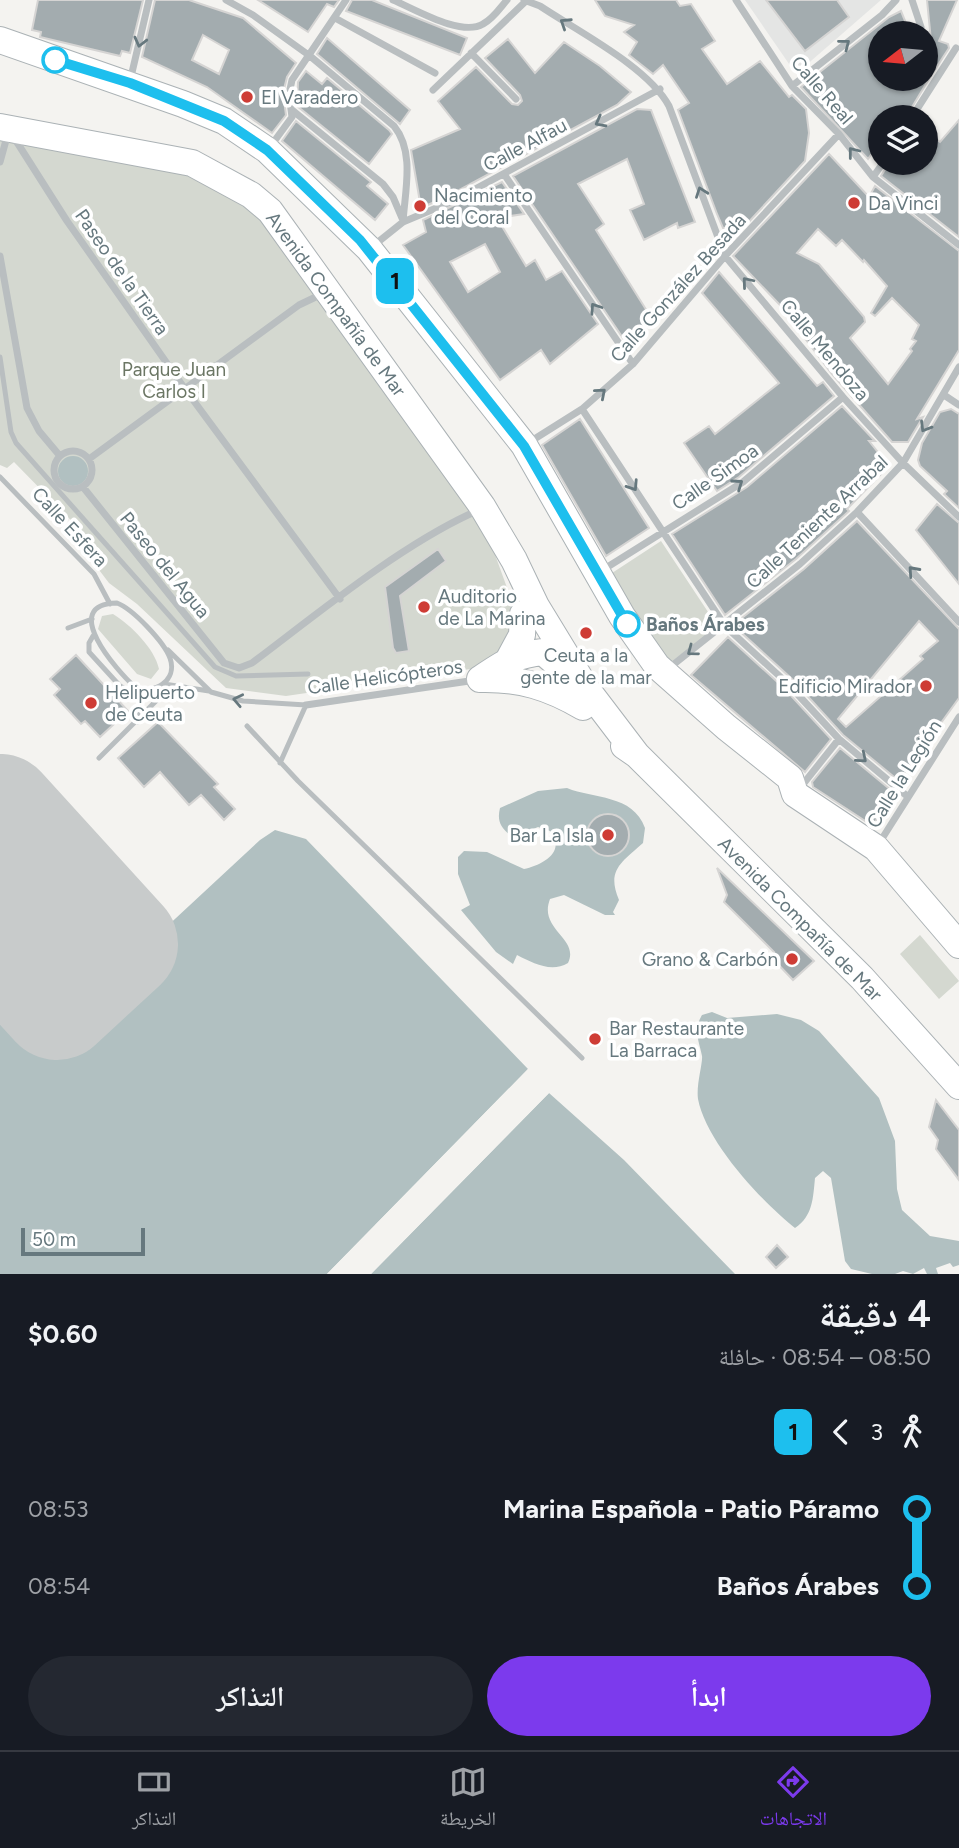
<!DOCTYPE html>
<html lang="ar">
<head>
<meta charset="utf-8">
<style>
  :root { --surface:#171b24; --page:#242831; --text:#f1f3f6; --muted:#9ea1a6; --line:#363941; --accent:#7c3aed }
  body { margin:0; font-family:Figtree,"Noto Naskh Arabic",sans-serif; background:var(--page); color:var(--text); direction:rtl; height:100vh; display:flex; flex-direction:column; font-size:26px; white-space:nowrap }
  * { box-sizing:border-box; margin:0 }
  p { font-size:23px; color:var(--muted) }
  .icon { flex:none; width:38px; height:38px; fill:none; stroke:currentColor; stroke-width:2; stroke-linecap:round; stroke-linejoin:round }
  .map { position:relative; height:1274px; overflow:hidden; direction:ltr }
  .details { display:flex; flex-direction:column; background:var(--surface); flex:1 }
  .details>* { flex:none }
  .badge { padding:0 14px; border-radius:10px; font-size:24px; line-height:46px }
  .needle { width:46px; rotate:254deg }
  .controls { position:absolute; left:868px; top:21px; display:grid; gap:14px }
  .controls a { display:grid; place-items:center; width:70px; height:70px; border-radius:50%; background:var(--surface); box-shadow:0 2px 5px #0004; font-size:35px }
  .scale { position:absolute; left:21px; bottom:18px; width:124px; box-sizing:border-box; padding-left:7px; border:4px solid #66787e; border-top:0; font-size:19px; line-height:24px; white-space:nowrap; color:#66787e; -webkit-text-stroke:5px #fff; paint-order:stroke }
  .map>.badge { position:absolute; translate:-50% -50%; box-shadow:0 0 0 4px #fff }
  .legs { display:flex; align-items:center; gap:10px; height:77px; padding:0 28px; font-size:23px }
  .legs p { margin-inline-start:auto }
  .head { display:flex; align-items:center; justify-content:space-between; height:119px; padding:0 28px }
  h1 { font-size:38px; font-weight:600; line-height:52px }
  .button { display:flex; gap:14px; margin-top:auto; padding:14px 28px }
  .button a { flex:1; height:80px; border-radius:42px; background:var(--accent); color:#fff; font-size:28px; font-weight:600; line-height:80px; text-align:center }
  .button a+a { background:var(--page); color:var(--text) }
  ul { padding:0 28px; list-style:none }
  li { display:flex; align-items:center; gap:24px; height:77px; font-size:26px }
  li i { display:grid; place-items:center; width:10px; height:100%; margin:0 9px; background:currentColor }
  li i::after { content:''; width:18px; height:18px; margin:-9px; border:5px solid; border-radius:50%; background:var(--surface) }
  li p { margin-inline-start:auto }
  li:first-child i { background:linear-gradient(#0000 50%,currentColor 0) }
  li:last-child i { background:linear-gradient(currentColor 50%,#0000 0) }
  .menu { display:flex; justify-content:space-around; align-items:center; height:98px; border-top:2px solid var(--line); background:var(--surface); font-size:19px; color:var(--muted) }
  .menu a { display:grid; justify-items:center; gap:4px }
  .menu .current { color:var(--accent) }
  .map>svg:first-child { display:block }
</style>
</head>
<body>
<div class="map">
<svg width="959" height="1274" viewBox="0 0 959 1274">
  <rect width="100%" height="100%" fill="#f4f3f0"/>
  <path fill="#e4e5e4" d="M745,0H881L796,74Z"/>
  <path fill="#d4d8d0" d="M0,137L239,186L452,483L493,549L510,596L515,619L514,642L484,667L286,696L226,688L137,604L109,583L93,562L103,553L14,462L7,468L0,465Z
    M661,541L718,627L667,665L609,575Z
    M113,614C131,625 155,649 159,669L151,679L137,674L98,629L102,616Z
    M920,935L959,981L939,999L900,954Z"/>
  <path fill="#b1c0c1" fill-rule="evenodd" d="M58 471a15 15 0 1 1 30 0a15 15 0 1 1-30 0Z
    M567,788C593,799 633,794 645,828L643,843C622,862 606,870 619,900L613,912L615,915H605L564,895L550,899C538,930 580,938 568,963C551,973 533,963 517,955L513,964L496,952L461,910L470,905L458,874V857L464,851L487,852L524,869C542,865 567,852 550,831L538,827L519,835H510C500,827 497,820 500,808L538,791ZM608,814L622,820L629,836L621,851L607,856L594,850L587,833L594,820Z
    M275,830L306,839L528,1069L327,1274H0V979L9,970L57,1024L64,1022L260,840Z
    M712,1012L727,1018L777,1014L801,1020L819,1031L879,1098L895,1141L897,1189L902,1210L930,1236L959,1241V1265L953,1267L950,1263L936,1268L938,1274H927L924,1268L913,1274L903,1271L895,1274H872L851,1269L845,1261L831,1178L823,1171L815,1178C813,1198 813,1216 795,1228C762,1202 706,1142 698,1099C696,1085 703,1063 702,1056C699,1041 693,1030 702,1015Z
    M549,1093L624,1160L735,1274H371Z"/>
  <path fill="#f4f3f0" d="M528,1069L531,1072L356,1250L332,1274H327Z
    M546,1090L549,1093L371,1274H368Z"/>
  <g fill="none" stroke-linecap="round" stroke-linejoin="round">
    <path stroke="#c8cbcb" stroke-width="112" d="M0,810L122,944L57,1004L0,942"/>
  </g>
  <path fill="#a3acaf" stroke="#d5d4d3" stroke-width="2" fill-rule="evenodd" d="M38,0H143L130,53L122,51L120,56L40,37L41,32L32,30Z
    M155,0H189L243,18L296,63L287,77L283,93L286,115L272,133L207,87L142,57ZM203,35L229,50L219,74L192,60Z
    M258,0H339L334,7L327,4L308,32Z
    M352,0H372L467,38L460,55L346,11Z
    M595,0H676L680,6L691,4L715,41L702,49L727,84L760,61L789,97L792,95L806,109L809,133L805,161L745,226L723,228L717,214L678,110L689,103L663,65L653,74L629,55L637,42L624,32L634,25L605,16Z
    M766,0H837L849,17L805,51Z
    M927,0H957L939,41L948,44L949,48L934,71Z
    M901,11L910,33H880V79H929L906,117H880V142L868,159L801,87L889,17Z
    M327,38L410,110L400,124L317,54Z
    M508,39L535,73L564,42L600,66L631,92L617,105L450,195L421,208L411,150L460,129L438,101L476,67L512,104L518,105L522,101L520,95L485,58Z
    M306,71L322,84L327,78L389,130L392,134L369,164L297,106L298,82Z
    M637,109L651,110L695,222L678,228L677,223L644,240L630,210L644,204L627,159L578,184L604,224L596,230L652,319L625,341L513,176Z
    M959,120V237L881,176L889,163H926V132L940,142Z
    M296,121L371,182L367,186L388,204L375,220L282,141Z
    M829,154L869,197L875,186L959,251V350L917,419L923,417L908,442H892L832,374L779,304L733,256ZM818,229L836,246L842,240L863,262L864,260L887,286L871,313L875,316L892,298L919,325L912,339L916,341L910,349L912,351L888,384L850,338L865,322L864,317L819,264L797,253Z
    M502,182L524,214L497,218L526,266L535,260L546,280L562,271L598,324L550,364L541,350L500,380L403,245L426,232L423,220ZM485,244L500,272L468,292L450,262Z
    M719,272L817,386L823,382L834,396L739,477L717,491L684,443L709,426L715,434L779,383L702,293Z
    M842,406L875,441H869L889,466L847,509L849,511L796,559L725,615L672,534L747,487Z
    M951,409L959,414V508L944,494L947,491L920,466L918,460L922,443L940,412Z
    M580,419L649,528L606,556L542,445Z
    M937,504L959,523V584L916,530Z
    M857,521L959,629V698L899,781L843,735L792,679L733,625L804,569ZM919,621L938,641L920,656L923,659L846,727L838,719Z
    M438,549L446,561L400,596L409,651L396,653L393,648L385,587Z
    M728,637L784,688L831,739L805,772L691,675Z
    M76,655L128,711L100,737L85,721L81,724L54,695L60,689L50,679Z
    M158,722L218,784L214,787L235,809L224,820L201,795L189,805L160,772L144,787L118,758Z
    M840,748L892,791L873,826L813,787L812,782Z
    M587 835a21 21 0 1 1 42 0a21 21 0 1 1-42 0Z
    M717,868L814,961L793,980L772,958L774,952L724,902L727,895Z
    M936,1100L959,1130V1180L936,1149L938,1140L929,1127Z
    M777,1245L788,1257L776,1268L766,1257Z"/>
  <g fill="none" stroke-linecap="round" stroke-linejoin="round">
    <g stroke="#abb2b5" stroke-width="28">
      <path id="secondary" d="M0,40L183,104L224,121L267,150L369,249L524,445L622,616L657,666L726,727L790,778L795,794L876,848L959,945
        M0,127L192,163L251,195L270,211L482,506L514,560L536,606L586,688L637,755
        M509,659L522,635L523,614
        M480,679C504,663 514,655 543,652L571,676
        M480,679C520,678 549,687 583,707
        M624,746L637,755L862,978L959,1086"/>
    </g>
    <path stroke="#b9bec0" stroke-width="5" d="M0,357L11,432L16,443L215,667L236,676L308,674
      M0,477L94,574L110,604
      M117,603C133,609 164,642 170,658C178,681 154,695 135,687C117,671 58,604 117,603Z
      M68,628L92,619
      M93,636L89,643V652L120,686L127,690H143L138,722
      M168,650L211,692L243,701L306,705L280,763
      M164,684L209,691
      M247,726L298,781L582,1058
      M99,758L157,700L163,685"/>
    <path stroke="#b9bec0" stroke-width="7" d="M226,0L253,15L310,56L394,126C415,152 405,190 403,222
      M393,0C415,9 461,37 483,24C493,19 500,8 507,0
      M524,0L540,6C579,32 648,67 669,106L725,256L843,397L903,463L959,517
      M736,0L792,86L839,134L873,177L959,245
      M912,0L921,27
      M335,18L435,73
      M471,53L516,99
      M130,81L149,0
      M792,86L882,15L896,0
      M433,90L526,1
      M292,110L383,184L393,197L402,218
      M912,117L956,48
      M13,136L67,221L185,389L340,599
      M270,147L292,117L289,94L292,80L346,0
      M0,162L8,133
      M504,174L633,364
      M873,177L883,163
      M373,246L403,222L453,201L660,89
      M0,256L27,408L39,431L60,456
      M944,395L959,405
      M582,409L725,626L788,684L839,739L907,796
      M528,443L582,409L633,364L725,256L839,134
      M54 470a19 19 0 1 1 38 0a19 19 0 1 1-38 0Z
      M89,459L299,305L322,294
      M83,487L224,663L239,668L252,663C317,614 397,548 470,514
      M857,512L959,622
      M601,571L743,482L843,397
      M669,668L800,564L857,512L903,463L959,367
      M306,705L476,680
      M800,788L839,739
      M878,845L959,717"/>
    <use href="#secondary" stroke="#fff" stroke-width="26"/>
  </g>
  <defs><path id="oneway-chevron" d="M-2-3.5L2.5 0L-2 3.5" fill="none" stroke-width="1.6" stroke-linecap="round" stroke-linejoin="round" transform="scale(1.75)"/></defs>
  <g stroke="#66787e">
    <use href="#oneway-chevron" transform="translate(565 23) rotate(-147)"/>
    <use href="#oneway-chevron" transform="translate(140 42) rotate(104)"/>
    <use href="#oneway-chevron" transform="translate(845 44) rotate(-38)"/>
    <use href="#oneway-chevron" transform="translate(600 122) rotate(152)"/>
    <use href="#oneway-chevron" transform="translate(853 152) rotate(-128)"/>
    <use href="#oneway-chevron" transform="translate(701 192) rotate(-110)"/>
    <use href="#oneway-chevron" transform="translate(747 282) rotate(-130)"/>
    <use href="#oneway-chevron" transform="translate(595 308) rotate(-124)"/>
    <use href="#oneway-chevron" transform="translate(601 393) rotate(-41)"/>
    <use href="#oneway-chevron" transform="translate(925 427) rotate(121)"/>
    <use href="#oneway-chevron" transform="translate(738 484) rotate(-35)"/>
    <use href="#oneway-chevron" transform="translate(633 486) rotate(57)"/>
    <use href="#oneway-chevron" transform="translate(913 571) rotate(-132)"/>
    <use href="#oneway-chevron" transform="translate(692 651) rotate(143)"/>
    <use href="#oneway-chevron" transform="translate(238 700) rotate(-168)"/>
    <use href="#oneway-chevron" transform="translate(862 758) rotate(40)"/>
  </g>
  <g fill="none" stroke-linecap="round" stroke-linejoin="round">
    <g stroke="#fff" stroke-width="16">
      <path id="line-1" d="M55,60L130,83L224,121L267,150L360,240L524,446L627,624"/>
    </g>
    <use href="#line-1" stroke="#1dbfee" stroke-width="10"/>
  </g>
  <g fill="#fff" stroke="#1dbfee" stroke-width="3.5">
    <circle cx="55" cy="60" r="12"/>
    <circle cx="627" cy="624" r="12"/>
  </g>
  <g fill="#ce3c35" stroke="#fff" stroke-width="2.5">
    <circle cx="247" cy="97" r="7"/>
    <circle cx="854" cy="203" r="7"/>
    <circle cx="420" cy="206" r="7"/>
    <circle cx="424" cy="607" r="7"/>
    <circle cx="586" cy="633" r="7"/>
    <circle cx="926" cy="686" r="7"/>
    <circle cx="91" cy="703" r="7"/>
    <circle cx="608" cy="835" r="7"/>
    <circle cx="792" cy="959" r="7"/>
    <circle cx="595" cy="1039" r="7"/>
  </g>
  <g text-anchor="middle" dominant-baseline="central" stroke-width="7" stroke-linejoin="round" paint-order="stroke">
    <g font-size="19" fill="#66787e" stroke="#fff">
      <text transform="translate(822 90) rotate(49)">Calle Real</text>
      <text transform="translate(525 145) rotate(-28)">Calle Alfau</text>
      <text transform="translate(122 272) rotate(55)">Paseo de la Tierra</text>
      <text transform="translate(678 288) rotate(-48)">Calle González Besada</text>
      <text transform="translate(336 304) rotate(54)">Avenida Compañía de Mar</text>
      <text transform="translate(825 350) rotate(50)">Calle Mendoza</text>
      <text transform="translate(715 477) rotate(-35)">Calle Simoa</text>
      <text transform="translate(817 522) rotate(-43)">Calle Teniente Arrabal</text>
      <text transform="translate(70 527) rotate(47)">Calle Esfera</text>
      <text transform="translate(165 565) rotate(51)">Paseo del Agua</text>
      <text transform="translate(385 677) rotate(-8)">Calle Helicópteros</text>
      <text transform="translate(904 774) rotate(-58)">Calle la Legión</text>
      <text transform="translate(800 919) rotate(45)">Avenida Compañía de Mar</text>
    </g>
    <g font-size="19" fill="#66787e" stroke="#fff" text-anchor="start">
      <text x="261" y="97">El Varadero</text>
      <text x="434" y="195">Nacimiento<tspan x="434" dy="22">del Coral</tspan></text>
      <text x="868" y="203">Da Vinci</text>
      <text x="438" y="596">Auditorio<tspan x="438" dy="22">de La Marina</tspan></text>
      <text x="586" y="655" text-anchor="middle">Ceuta a la<tspan x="586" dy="22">gente de la mar</tspan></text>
      <text x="912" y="686" text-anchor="end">Edificio Mirador</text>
      <text x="105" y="692">Helipuerto<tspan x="105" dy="22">de Ceuta</tspan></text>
      <text x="594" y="835" text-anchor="end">Bar La Isla</text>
      <text x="778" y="959" text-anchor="end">Grano &amp; Carbón</text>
      <text x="609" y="1028">Bar Restaurante<tspan x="609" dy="22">La Barraca</tspan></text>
    </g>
    <g font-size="19" fill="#6b7664" stroke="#fff">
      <text x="174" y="369">Parque Juan<tspan x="174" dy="22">Carlos I</tspan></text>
    </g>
    <g font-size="19" font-weight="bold" fill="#66787e" stroke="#fff" text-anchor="start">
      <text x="646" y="624">Baños Árabes</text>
    </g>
  </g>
</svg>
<div class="controls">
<a><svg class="needle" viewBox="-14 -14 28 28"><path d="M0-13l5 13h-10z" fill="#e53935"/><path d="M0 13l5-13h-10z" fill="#9ea1a6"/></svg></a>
<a><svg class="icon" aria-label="layers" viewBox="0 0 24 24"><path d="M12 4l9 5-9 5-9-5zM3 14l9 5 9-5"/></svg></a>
</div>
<div class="scale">50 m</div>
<b class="badge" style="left:395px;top:281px;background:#1dbfee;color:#111">1</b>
</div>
<section class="details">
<div class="head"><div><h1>4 دقيقة</h1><p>08:50 – 08:54 · حافلة</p></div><b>$0.60</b></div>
<div class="legs"><svg class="icon" aria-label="walk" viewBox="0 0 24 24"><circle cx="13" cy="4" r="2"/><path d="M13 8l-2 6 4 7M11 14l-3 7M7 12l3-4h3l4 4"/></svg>3<svg class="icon" aria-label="back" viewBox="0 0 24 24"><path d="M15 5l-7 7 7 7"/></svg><b class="badge" style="background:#1dbfee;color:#111">1</b></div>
<ul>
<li><i style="color:#1dbfee"></i><b>Marina Española - Patio Páramo</b><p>08:53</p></li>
<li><i style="color:#1dbfee"></i><b>Baños Árabes</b><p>08:54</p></li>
</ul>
<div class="button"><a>ابدأ</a><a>التذاكر</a></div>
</section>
<nav class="menu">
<a class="current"><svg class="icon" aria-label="directions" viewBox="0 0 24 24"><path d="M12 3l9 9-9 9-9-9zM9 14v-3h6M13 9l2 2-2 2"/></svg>الاتجاهات</a>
<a><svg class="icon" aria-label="map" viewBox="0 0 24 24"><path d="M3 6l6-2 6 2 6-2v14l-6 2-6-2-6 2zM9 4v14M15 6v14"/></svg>الخريطة</a>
<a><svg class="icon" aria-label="tickets" viewBox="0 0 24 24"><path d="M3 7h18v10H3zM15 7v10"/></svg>التذاكر</a>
</nav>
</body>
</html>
